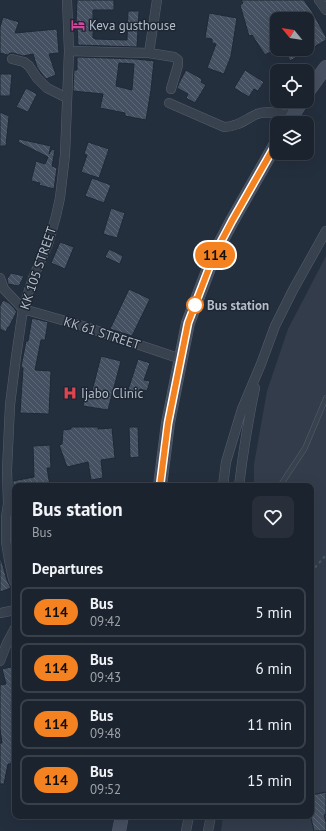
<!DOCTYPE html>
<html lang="en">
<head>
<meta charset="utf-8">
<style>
  :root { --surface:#1b232e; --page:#282f3a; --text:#f1f3f6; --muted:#a0a4aa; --line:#39404a }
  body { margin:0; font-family:"PT Sans",sans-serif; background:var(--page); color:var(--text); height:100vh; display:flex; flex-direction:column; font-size:15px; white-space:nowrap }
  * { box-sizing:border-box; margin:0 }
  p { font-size:13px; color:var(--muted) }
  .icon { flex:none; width:22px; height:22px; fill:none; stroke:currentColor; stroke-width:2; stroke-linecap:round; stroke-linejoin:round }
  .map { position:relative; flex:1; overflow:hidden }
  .details { position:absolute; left:12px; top:483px; width:302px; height:336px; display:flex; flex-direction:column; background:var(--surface); border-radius:8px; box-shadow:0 4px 16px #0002,0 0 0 1px var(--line) }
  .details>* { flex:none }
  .badge { padding:0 8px; border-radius:13px; font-size:14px; line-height:26px }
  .needle { width:26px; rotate:300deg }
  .tools { position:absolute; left:270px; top:12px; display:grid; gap:8px }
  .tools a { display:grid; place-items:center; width:44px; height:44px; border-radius:8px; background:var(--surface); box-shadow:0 4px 16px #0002,0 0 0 1px var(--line); font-size:20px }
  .map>.badge { position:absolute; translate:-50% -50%; box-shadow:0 0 0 2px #fff }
  h2 { padding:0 20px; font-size:15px; line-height:36px }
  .round { display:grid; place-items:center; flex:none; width:42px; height:42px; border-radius:8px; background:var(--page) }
  .overview { display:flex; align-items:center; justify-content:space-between; height:68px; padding:0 20px }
  h1 { font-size:19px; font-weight:700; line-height:30px }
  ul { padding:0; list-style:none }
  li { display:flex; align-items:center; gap:12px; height:50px; margin:0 8px 6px; padding:0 12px; border:2px solid var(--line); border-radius:8px }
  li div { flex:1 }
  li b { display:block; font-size:15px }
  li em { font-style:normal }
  li .badge { min-width:44px; font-weight:700; text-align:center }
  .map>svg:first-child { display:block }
</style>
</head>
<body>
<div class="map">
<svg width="326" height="831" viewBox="0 0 326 831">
  <defs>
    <pattern id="building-back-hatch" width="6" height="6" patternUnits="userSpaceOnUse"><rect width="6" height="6" fill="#455162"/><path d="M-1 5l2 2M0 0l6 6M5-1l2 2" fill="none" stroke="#5d6877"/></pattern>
  </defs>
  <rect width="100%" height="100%" fill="#242f3e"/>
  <path fill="#323c4b" d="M326,256V831H221L223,816H311V486H254V464L267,391L288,329Z"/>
  <path fill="url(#building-back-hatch)" stroke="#1f2835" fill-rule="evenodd" d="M77,0H114V10H93V38H95V39L127,40L128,11H139L137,47L78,45L77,25H76Z
    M241,0H304L313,13L326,37V40L290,61L284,49H307V19H277V48L265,55L252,35L249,36L240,5L243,3Z
    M209,13L237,18L231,56L224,74L207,68L216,44L212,43V39L205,38Z
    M3,17L19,22L15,33L57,29L59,53L49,54L56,75L46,79L42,74L37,67L33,54L23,56L13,53H10L8,55L0,53V27Z
    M77,57L136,59L154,61L151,90L146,120L125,116V113L100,108L103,94L73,91L74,70H77ZM119,63L134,64L132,90L116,86Z
    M186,70L202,79L201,82L206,85L195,103L186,98L188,94L177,88L180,81Z
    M245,70L264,82L258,91L254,89L249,97L234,88Z
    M0,74H12L10,96H0Z
    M26,88L37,94L28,112L16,107Z
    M0,112L9,116L6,146H0Z
    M19,139L51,146L49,154L52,149L55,150L52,166L57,168L54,189L39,185L40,183L31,181L36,161L45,164L48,157L18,142Z
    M88,142L109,149L99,178L81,172L87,155L84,154Z
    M92,178L111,185L104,203L85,196Z
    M111,208L125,213L117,238L103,234Z
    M60,242L74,247L65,269L51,263Z
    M109,249L123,256L120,264L105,257Z
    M11,273L24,276L19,286L8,284L7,279Z
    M129,289L150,299L132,336L110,329Z
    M3,300L9,303L15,309V310L17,311L9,327H8L6,332L0,329V306Z
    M32,318L48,322L45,340H41L35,370L51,371L49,414L20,413L23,368L21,367L26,341H28Z
    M101,356L121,361L108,410L83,406L85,391H92Z
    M138,359L150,363L144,380L150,381L147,391L140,389L139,393L128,390Z
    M71,427H98V429L112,428L115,458L101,460L103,478L91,480L88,462L67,467L59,445L62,444L63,430L71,429Z
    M129,427H138L139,457L130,458Z
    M50,445L51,468H47L50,486H13V481L34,477L33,446Z
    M0,559H1L7,580L11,588L0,592Z
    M15,666V704L11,705L15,733H14L11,764H8L4,784H0V743H2L0,729V685L6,684L2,669Z
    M326,792V815H324L326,822V831H314L311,818V795Z"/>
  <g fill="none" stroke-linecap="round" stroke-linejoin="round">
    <g stroke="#565f6c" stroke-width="5.5">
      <path id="lane" d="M280,486L305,448L326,398"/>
    </g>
    <g stroke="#565f6c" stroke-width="10">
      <path id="street" d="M319,0L326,10
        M69,51L149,53L174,57L178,60V65L171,89
        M149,53L157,0
        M12,59L24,62L29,66L37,78L47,88L67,98
        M169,103L224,127C237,127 246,119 257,114C267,110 281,114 292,115
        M0,278L4,289L23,309L83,326L181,359
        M223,486L226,462L242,409L261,364L275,326L293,290L326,231
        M239,486C243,453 248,421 255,388
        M15,583L13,579L9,560L6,542V517L8,504L7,470L10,405L16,357L23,309L33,278L48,244L56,216L60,198L65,155L69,51L67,0
        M0,613L15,610
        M0,661L7,643L15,628
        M186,831L189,816
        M208,831L211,816"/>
    </g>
    <g stroke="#565f6c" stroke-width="14">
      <path id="secondary" d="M307,93L326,67
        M288,123L302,101
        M160,486L168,423L188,323L214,255L232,221L277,142
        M119,831L122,816"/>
    </g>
    <path stroke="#44595c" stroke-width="2" stroke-dasharray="3 3" stroke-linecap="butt" d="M311,572L326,555"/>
    <use href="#lane" stroke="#38414e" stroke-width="4.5"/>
    <use href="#street" stroke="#38414e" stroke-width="9"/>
    <use href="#secondary" stroke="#465061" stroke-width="13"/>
  </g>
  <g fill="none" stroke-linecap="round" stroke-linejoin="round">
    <g stroke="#fff" stroke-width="9">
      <path id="line" d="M160,486L168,423L188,323L214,255L232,221L277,142"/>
    </g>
    <use href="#line" stroke="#f58220" stroke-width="6"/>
  </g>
  <defs>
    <g id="hotel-bare" transform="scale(1.08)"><path d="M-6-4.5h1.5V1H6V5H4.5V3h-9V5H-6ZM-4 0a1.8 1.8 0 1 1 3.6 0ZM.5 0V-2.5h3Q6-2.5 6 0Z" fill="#d1479c" stroke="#1d2633" stroke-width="2.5" paint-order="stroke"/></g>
    <g id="hospital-bare" transform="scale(1.08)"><path d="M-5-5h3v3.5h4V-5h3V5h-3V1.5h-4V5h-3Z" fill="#e0444e" stroke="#1d2633" stroke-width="2.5" paint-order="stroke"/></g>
  </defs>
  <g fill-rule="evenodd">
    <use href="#hotel-bare" x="78" y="25"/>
    <use href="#hospital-bare" x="70" y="393"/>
  </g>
  <circle fill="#fff" stroke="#f58220" stroke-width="2" cx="195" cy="305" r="8"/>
  <g text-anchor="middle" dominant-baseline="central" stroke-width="3" stroke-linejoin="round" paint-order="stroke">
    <g font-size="13" fill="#b4bcc9" stroke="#1d2633" text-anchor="start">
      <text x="89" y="25">Keva gusthouse</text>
      <text x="81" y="393">Ijabo Clinic</text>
    </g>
    <g font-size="13" fill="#b4bcc9" stroke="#1d2633">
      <text transform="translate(38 268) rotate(-71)">KK 105 STREET</text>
      <text transform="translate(102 333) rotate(18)">KK 61 STREET</text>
    </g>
    <g font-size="13" font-weight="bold" fill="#b4bcc9" stroke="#1d2633" text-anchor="start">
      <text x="207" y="305">Bus station</text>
    </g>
  </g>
</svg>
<div class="tools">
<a><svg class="needle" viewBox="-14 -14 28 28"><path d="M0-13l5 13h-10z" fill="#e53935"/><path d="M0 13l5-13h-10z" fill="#a0a4aa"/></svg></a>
<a><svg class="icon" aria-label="locate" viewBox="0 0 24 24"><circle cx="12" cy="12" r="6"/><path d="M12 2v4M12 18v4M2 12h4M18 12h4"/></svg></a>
<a><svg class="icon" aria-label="layers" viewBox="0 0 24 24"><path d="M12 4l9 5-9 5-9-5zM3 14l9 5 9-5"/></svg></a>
</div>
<b class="badge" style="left:215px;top:255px;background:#f58220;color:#111">114</b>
<section class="details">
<div class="overview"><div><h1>Bus station</h1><p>Bus</p></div><a class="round"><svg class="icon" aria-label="heart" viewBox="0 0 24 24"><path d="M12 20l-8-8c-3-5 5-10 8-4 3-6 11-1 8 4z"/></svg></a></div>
<h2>Departures</h2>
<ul>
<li><span class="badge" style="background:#f58220;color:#111">114</span><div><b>Bus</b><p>09:42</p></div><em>5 min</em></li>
<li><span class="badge" style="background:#f58220;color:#111">114</span><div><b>Bus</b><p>09:43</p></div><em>6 min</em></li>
<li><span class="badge" style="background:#f58220;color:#111">114</span><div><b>Bus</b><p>09:48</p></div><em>11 min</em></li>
<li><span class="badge" style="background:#f58220;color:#111">114</span><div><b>Bus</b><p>09:52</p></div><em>15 min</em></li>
</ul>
</section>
</div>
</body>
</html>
